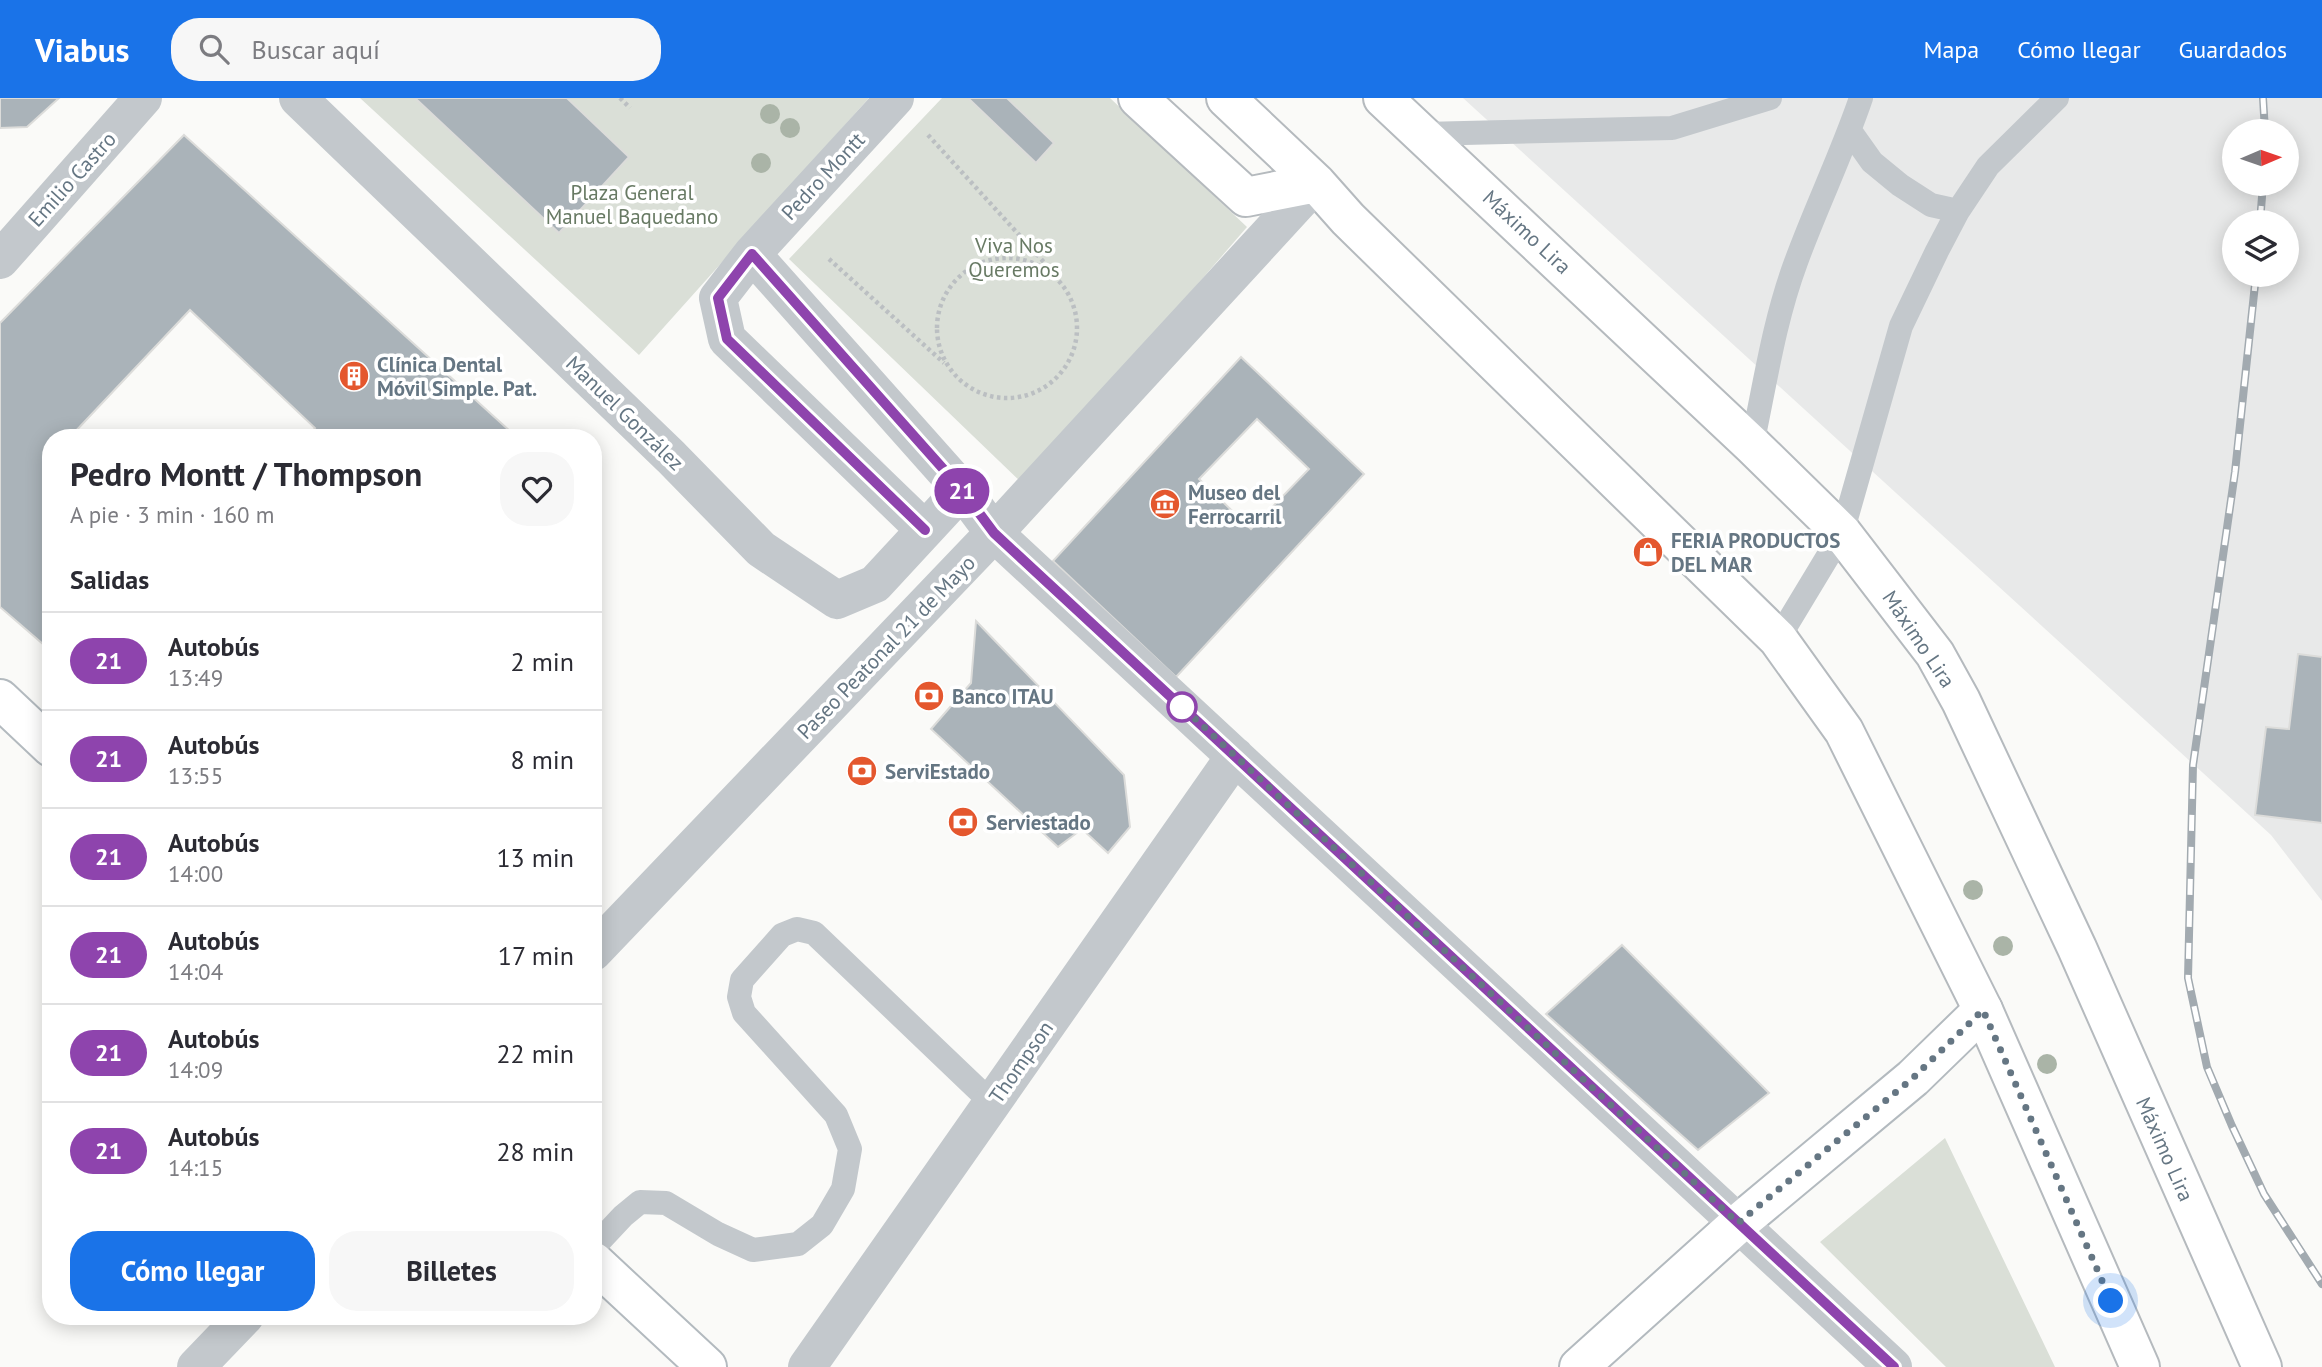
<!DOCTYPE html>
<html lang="es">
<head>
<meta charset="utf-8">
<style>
  :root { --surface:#fff; --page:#f7f7f7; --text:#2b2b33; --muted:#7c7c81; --line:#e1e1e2; --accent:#1a73e8 }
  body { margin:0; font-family:"PT Sans",sans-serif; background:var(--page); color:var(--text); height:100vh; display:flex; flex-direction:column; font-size:26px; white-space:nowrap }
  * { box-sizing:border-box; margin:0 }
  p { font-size:23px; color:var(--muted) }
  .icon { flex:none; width:38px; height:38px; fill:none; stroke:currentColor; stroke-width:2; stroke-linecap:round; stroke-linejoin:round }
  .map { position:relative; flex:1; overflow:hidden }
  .details { position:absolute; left:42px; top:331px; width:560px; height:896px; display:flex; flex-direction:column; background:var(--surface); border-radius:28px; box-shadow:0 4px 18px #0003 }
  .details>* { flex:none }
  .badge { padding:0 14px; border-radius:23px; font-size:24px; line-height:46px }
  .needle { width:46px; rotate:88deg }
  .tools { position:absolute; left:2222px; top:21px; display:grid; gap:14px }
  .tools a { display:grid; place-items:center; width:77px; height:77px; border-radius:50%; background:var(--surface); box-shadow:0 4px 18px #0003; font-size:35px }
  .you { position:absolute; width:35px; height:35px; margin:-18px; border:5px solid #fff; border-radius:50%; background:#1a73e8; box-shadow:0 0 0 10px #1a73e833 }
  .map>.badge { position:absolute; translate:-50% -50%; box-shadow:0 0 0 4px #fff }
  h2 { padding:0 28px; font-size:26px; line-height:63px }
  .round { display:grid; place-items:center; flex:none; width:74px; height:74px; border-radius:28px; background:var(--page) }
  .head { display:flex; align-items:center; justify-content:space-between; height:119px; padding:0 28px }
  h1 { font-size:33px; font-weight:700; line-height:52px }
  .action { display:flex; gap:14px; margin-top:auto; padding:14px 28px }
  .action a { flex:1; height:80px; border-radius:28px; background:var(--accent); color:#fff; font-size:28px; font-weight:700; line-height:80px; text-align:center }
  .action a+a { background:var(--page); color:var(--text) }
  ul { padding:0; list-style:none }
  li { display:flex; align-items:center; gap:21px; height:98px; padding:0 28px; border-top:2px solid var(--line) }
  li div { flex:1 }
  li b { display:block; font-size:26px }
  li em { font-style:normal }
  li .badge { min-width:77px; font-weight:700; text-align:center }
  header { display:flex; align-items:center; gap:42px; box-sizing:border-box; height:98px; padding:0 35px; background:var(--accent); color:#fff }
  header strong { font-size:33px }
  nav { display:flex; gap:38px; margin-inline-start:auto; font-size:24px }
  .search { width:490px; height:63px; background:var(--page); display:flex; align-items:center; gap:18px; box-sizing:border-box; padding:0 24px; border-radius:28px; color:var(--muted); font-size:26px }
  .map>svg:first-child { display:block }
</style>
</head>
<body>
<header>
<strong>Viabus</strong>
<div class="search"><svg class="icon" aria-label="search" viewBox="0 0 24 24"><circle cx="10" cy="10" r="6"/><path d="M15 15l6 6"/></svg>Buscar aquí</div>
<nav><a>Mapa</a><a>Cómo llegar</a><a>Guardados</a></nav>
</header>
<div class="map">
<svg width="2322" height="1269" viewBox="0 0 2322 1269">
  <rect width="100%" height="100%" fill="#fafaf8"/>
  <path fill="#e8e9e9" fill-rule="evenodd" d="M1463,0H2322V803L2271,737ZM2235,33H2287V86H2235ZM2235,124H2287V177H2235Z"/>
  <path fill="#dadfd7" d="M360,0H869L639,257Z
    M942,0H1110L1247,129L1024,387L789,161Z
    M1945,1040L2055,1269H1946L1820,1144Z"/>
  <path fill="#aab3b9" stroke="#dcdcda" stroke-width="2" fill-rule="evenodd" d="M0,0H59L27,29L0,30Z
    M415,0H567L629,59L559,135Z
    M968,0H1007L1054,45L1036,65Z
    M184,37L512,335L508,340H307L315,330L190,212L71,338L73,340H51V553L0,509V225Z
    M1241,259L1364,376L1176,579L1053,463ZM1257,321L1309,371L1251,431L1199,381Z
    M976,523L1124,677L1130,729L1108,755L1082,731L1058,749L931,631L971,585Z
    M2298,556L2322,559V725L2255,717L2266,629L2289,631Z
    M1622,847L1769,995L1698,1052L1546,916Z"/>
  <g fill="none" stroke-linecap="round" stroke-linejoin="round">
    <g stroke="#b3babf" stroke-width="42">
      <path id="secondary" d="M0,601L51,649
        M593,1163L707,1269
        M1579,1269L1739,1125L1913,980L1983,912"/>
    </g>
    <g stroke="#b5babe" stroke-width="42">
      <path id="primary" d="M1138,0L1246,99L1316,85
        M1226,0L1316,85L1348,121L1778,541L1844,633L1983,912L2140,1269
        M1383,0L1752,347L1842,435L1935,556L1961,603L2077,850L2262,1269"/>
    </g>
    <path stroke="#bbbfc2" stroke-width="4.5" stroke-dasharray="3.5 3.5" stroke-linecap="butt" d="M620,0L630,10
      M928,37L1052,173
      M937 230a70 70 0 1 1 140 0a70 70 0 1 1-140 0Z
      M829,161L944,265"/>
    <path stroke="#c3c8cc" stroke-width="24" d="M1850,33L1872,64L1900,87L1931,107L1958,113
      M1423,36L1672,30L1770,0
      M1752,347C1765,286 1774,223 1796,164C1816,109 1842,56 1861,0
      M1778,541L1842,435L1901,228L1937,153L1958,113L1988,68L2057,0
      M593,1150L623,1118L640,1104L666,1105L718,1136L753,1152L798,1146L822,1127L843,1091L850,1051L836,1017L744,915L739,899L742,882L782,837L797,831L814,835L992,1005"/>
    <path stroke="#c3c8cc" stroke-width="38" d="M298,0L671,359L761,451L837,502L875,486L962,392
      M895,0L752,156L962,392L994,435L1893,1269
      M752,156L718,200L727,241L925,432
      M0,162L143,0
      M593,854L994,435L1316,85
      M196,1269L245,1218
      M807,1269L1235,658"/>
    <use href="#secondary" stroke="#fff" stroke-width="38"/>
    <use href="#primary" stroke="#fff" stroke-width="38"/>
    <g stroke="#a2aab0" stroke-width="8">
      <path id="rail" d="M2263,0L2265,33
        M2260,124L2263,86
        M2256,177L2235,374L2193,667L2188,880L2207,969L2232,1028L2264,1096L2322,1186"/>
    </g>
    <use href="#rail" stroke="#fff" stroke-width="5" stroke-dasharray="16" stroke-linecap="butt"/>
  </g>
  <g fill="#aab4a7">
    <circle cx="770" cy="16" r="10"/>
    <circle cx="790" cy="30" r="10"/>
    <circle cx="761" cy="65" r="10"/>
    <circle cx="1973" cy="792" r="10"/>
    <circle cx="2003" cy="848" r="10"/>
    <circle cx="2047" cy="966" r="10"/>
  </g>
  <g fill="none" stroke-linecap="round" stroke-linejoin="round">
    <g stroke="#fff" stroke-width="16">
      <path id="line" d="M925,432L727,241L718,200L752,156L962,392L994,435L1894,1269"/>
    </g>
    <use href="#line" stroke="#8e44ad" stroke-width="10"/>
    <path stroke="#657683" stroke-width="7" stroke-dasharray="0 12.6" d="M1182,609L1175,602L1738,1125L1913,980L1983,912L2111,1203"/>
  </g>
  <defs>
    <g id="building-disc" transform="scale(1.575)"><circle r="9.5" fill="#e4572e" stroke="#fff"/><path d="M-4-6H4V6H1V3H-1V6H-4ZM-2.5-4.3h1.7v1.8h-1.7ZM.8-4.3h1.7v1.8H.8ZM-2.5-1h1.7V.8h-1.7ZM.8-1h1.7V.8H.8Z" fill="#fff"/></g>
    <g id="museum-disc" transform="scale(1.575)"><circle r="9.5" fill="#e4572e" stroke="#fff"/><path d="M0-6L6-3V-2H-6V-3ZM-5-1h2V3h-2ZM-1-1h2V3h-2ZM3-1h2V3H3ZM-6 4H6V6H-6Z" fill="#fff"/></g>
    <g id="shop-disc" transform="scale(1.575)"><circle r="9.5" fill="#e4572e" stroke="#fff"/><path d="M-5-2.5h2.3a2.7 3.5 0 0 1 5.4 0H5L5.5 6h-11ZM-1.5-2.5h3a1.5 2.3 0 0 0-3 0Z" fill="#fff"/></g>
    <g id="bank-disc" transform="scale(1.575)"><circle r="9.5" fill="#e4572e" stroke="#fff"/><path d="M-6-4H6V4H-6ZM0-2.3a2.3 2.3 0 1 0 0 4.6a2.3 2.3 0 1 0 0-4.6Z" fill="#fff"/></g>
  </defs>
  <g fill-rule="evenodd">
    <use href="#building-disc" x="354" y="278"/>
    <use href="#museum-disc" x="1165" y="406"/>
    <use href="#shop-disc" x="1648" y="454"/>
    <use href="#bank-disc" x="929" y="598"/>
    <use href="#bank-disc" x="862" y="673"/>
    <use href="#bank-disc" x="963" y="724"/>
  </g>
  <circle fill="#fff" stroke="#8e44ad" stroke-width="3.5" cx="1182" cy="609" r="14"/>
  <g text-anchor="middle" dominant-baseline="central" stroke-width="7" stroke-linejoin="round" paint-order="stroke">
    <g font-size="21" fill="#657683" stroke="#fff">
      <text transform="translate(823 78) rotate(-47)">Pedro Montt</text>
      <text transform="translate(72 81) rotate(-48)">Emilio Castro</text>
      <text transform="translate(1527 134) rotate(43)">Máximo Lira</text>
      <text transform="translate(625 315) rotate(44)">Manuel González</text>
      <text transform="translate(1919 541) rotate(56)">Máximo Lira</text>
      <text transform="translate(886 549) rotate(-46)">Paseo Peatonal 21 de Mayo</text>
      <text transform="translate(1021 964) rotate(-55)">Thompson</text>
      <text transform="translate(2165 1051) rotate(66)">Máximo Lira</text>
    </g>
    <g font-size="21" fill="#687a64" stroke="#fff">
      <text x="632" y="94">Plaza General<tspan x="632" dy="24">Manuel Baquedano</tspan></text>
      <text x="1014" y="147">Viva Nos<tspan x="1014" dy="24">Queremos</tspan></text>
    </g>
    <g font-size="21" font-weight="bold" fill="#657683" stroke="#fff" text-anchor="start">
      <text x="377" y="266">Clínica Dental<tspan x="377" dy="24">Móvil Simple. Pat.</tspan></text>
      <text x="1188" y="394">Museo del<tspan x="1188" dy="24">Ferrocarril</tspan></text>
      <text x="1671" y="442">FERIA PRODUCTOS<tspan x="1671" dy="24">DEL MAR</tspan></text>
      <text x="952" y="598">Banco ITAU</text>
      <text x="885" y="673">ServiEstado</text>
      <text x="986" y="724">Serviestado</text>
    </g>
  </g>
</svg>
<div class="tools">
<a><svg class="needle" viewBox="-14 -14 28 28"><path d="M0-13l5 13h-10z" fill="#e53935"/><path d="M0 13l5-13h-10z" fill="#7c7c81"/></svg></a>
<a><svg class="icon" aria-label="layers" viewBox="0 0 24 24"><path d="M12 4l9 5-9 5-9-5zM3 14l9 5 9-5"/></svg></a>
</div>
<div class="you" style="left:2111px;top:1203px"></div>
<b class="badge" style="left:962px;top:393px;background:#8e44ad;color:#fff">21</b>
<section class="details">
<div class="head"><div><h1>Pedro Montt / Thompson</h1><p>A pie · 3 min · 160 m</p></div><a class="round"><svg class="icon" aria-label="heart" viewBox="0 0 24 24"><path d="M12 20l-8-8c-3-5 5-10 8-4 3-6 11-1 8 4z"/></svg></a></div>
<h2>Salidas</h2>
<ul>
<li><span class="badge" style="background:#8e44ad;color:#fff">21</span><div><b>Autobús</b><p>13:49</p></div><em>2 min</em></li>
<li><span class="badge" style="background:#8e44ad;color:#fff">21</span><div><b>Autobús</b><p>13:55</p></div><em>8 min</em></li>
<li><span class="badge" style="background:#8e44ad;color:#fff">21</span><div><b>Autobús</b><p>14:00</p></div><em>13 min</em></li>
<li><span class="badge" style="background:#8e44ad;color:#fff">21</span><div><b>Autobús</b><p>14:04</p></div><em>17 min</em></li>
<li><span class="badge" style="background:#8e44ad;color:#fff">21</span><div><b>Autobús</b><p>14:09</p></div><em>22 min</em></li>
<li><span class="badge" style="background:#8e44ad;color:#fff">21</span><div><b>Autobús</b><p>14:15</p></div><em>28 min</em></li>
</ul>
<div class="action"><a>Cómo llegar</a><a>Billetes</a></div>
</section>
</div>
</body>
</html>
